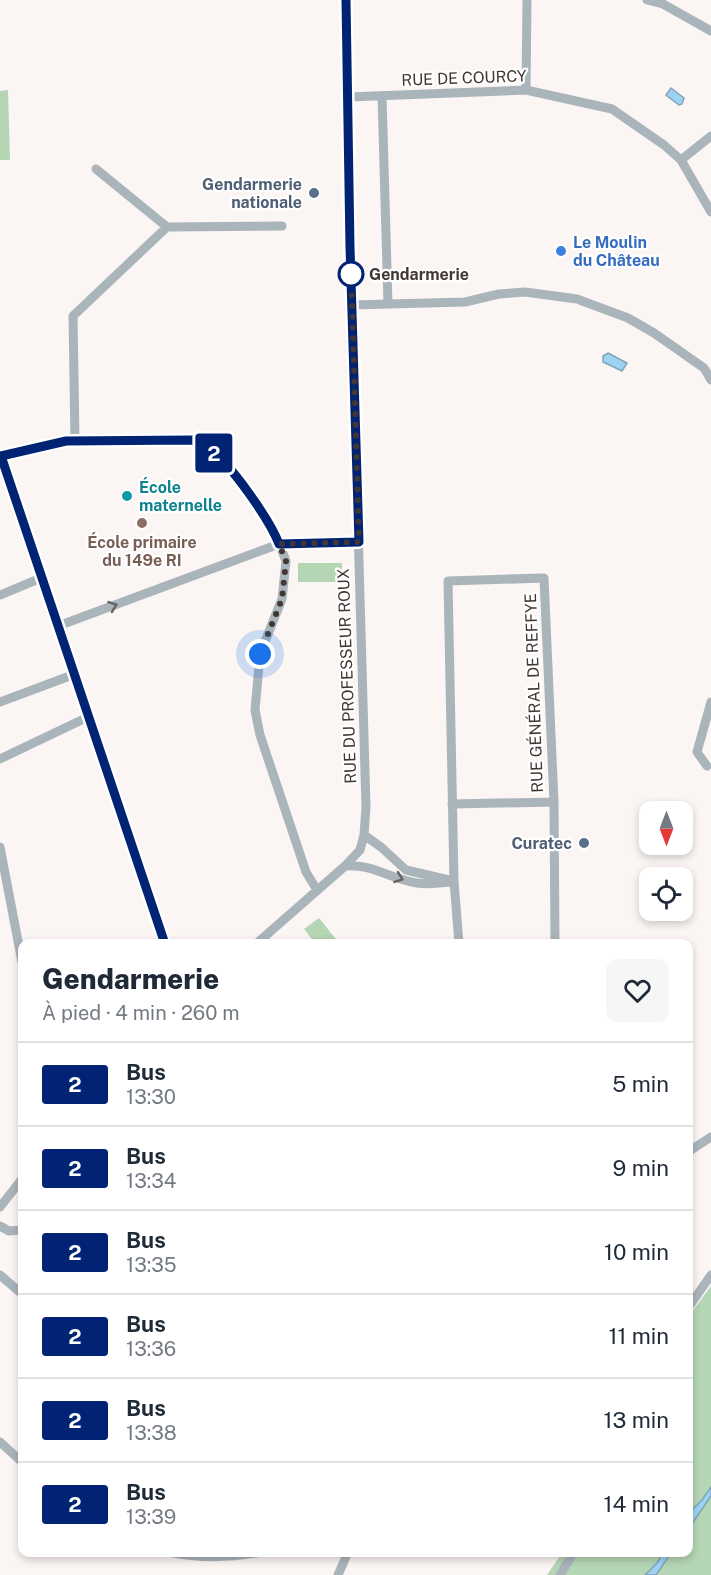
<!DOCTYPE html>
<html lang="fr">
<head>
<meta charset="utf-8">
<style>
  :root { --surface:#fff; --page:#f6f6f7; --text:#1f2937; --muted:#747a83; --line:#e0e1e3 }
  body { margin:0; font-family:"Public Sans",sans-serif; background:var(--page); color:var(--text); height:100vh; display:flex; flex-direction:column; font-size:22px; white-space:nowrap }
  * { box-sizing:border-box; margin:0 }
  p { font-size:20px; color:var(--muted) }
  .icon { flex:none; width:33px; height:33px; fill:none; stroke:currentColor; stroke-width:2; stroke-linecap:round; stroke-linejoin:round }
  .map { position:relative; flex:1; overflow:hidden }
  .drawer { position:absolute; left:18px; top:939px; width:675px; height:618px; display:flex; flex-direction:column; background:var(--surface); border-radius:12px; box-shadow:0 3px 9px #0003 }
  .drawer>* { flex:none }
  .badge { padding:0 12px; border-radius:4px; font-size:21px; line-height:39px }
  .needle { width:39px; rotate:180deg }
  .tools { position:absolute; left:639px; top:801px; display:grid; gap:12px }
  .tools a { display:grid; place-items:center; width:54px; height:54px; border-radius:12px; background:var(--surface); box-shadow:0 3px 9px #0003; font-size:30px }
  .you { position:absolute; width:30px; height:30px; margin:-15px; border:4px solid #fff; border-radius:50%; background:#1a73e8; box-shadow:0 0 0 9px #1a73e833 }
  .map>.badge { position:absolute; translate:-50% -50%; box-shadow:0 0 0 3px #fff }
  .round { display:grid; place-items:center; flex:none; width:63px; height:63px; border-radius:12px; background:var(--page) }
  .overview { display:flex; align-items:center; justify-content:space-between; height:102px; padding:0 24px }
  h1 { font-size:28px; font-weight:800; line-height:45px }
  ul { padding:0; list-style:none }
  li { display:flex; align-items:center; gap:18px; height:84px; padding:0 24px; border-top:2px solid var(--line) }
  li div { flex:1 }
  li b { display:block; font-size:22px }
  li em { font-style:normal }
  li .badge { min-width:66px; font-weight:700; text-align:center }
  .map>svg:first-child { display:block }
</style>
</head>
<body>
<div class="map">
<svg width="711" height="1575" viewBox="0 0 711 1575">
  <rect width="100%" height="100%" fill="#fbf5f3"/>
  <path fill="#b4d6b5" d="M8,90L10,160H0V91Z
    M298,563H342V582H298Z
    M319,918L339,943H315L304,929Z
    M711,1286V1575H547L562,1553L688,1552L689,1316Z"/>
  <path fill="#9cd3f3" stroke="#81a4b9" stroke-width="1.5" d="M671,88L684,98L682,104L679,105L666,95Z
    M608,353L627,363L622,371L603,362V356Z
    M711,1487V1496L689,1528V1513L702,1500Z
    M663,1553H671L656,1575H645L657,1563Z"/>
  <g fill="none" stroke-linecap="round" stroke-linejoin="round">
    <path stroke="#aab4bb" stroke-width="9" d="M647,0L663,4L711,31
      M526,90L527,0
      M382,96L388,304
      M348,97L526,90L612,109L664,145L681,160L711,212
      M681,160L711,136
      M96,169L167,227
      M352,305L465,302L499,294L525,292L577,299L628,318L654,333L704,368L711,380
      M75,441L73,316L167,227L282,226
      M0,454L165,944
      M1,456L66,441L192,440L210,448L232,471L254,500L277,538L286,561L282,599L260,654L255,710L260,735L306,872L317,890
      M0,595L41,578
      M58,626L279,544L359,542
      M0,702L75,674
      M0,759L90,716
      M707,766L697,752L711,702
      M452,804L554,802
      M364,835L381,847L406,870L449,880
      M0,847L22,962
      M345,866C374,864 390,879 417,883C429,885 442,883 454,881
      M256,944L345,866L360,850L364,835L366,807L350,247L346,0
      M459,944L454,881L448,581L544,578L554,802L555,944
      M688,1152L711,1137
      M0,1207L22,1179
      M0,1226L9,1231L22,1230
      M0,1275L22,1294
      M688,1308L711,1275
      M0,1442L22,1462
      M169,1552C201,1559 230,1558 262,1552
      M338,1575L348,1552
      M560,1575L574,1552"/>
  </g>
  <defs><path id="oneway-chevron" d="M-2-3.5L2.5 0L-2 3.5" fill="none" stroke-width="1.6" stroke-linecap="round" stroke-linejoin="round" transform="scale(1.5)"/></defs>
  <g stroke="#666363">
    <use href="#oneway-chevron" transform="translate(113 606) rotate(-20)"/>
    <use href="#oneway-chevron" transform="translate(399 878) rotate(20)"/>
  </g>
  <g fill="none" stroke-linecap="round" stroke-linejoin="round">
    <g stroke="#fff" stroke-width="14">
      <path id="line" d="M165,944L1,456L66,441L192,440C197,442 204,444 209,448C230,463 270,520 279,544L359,542L350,247L346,0"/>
    </g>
    <use href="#line" stroke="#002374" stroke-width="9"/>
    <path stroke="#423733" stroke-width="6" stroke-dasharray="0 10.8" d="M260,654L282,599L286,561L279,544L359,542L351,266V274"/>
  </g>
  <g fill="#5c6f8a" stroke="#fff" stroke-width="2">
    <circle cx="314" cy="193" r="6"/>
    <circle cx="584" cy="843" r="6"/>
  </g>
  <circle fill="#3f7fe0" stroke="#fff" stroke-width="2" cx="561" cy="251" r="6"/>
  <circle fill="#fff" stroke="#002374" stroke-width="3" cx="351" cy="274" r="12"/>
  <circle fill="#0f9aa8" stroke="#fff" stroke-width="2" cx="127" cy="496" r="6"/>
  <circle fill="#8d6e63" stroke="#fff" stroke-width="2" cx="142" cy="523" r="6"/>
  <g text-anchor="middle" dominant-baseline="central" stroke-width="4.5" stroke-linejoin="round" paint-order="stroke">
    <g font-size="16" fill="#423733" stroke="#fff">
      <text transform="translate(464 78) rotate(-2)">RUE DE COURCY</text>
      <text transform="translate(347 676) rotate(-92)">RUE DU PROFESSEUR ROUX</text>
      <text transform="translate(534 693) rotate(-92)">RUE GÉNÉRAL DE REFFYE</text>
    </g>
    <g font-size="16" font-weight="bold" fill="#4e5e75" stroke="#fff" text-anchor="end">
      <text x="302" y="184">Gendarmerie<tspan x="302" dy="18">nationale</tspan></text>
      <text x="572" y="843">Curatec</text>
    </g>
    <g font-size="16" font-weight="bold" fill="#366cbe" stroke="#fff" text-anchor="start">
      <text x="573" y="242">Le Moulin<tspan x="573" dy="18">du Château</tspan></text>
    </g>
    <g font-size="16" font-weight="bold" fill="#423733" stroke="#fff" text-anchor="start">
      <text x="369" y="274">Gendarmerie</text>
    </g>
    <g font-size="16" font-weight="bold" fill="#0d838f" stroke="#fff" text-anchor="start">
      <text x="139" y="487">École<tspan x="139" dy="18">maternelle</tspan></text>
    </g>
    <g font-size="16" font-weight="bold" fill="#785e54" stroke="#fff">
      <text x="142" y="542">École primaire<tspan x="142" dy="18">du 149e RI</tspan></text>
    </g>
  </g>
</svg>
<div class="tools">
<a><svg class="needle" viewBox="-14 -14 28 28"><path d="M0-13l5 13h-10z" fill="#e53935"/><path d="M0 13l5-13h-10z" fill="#747a83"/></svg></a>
<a><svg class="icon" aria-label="locate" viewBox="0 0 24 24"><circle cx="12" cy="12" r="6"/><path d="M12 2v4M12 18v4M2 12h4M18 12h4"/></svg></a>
</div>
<div class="you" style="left:260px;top:654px"></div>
<b class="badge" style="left:214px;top:453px;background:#002374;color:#fff">2</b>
<section class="drawer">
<div class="overview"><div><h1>Gendarmerie</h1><p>À pied · 4 min · 260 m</p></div><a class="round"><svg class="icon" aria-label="heart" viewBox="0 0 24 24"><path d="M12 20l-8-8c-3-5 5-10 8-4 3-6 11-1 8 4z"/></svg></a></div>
<ul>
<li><span class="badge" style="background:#002374;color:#fff">2</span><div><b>Bus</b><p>13:30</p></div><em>5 min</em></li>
<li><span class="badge" style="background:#002374;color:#fff">2</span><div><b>Bus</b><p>13:34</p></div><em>9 min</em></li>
<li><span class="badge" style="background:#002374;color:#fff">2</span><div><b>Bus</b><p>13:35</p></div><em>10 min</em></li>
<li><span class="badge" style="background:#002374;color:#fff">2</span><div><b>Bus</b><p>13:36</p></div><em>11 min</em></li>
<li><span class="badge" style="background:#002374;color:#fff">2</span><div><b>Bus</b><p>13:38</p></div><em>13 min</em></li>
<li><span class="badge" style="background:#002374;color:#fff">2</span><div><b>Bus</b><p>13:39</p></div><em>14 min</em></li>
</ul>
</section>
</div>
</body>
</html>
